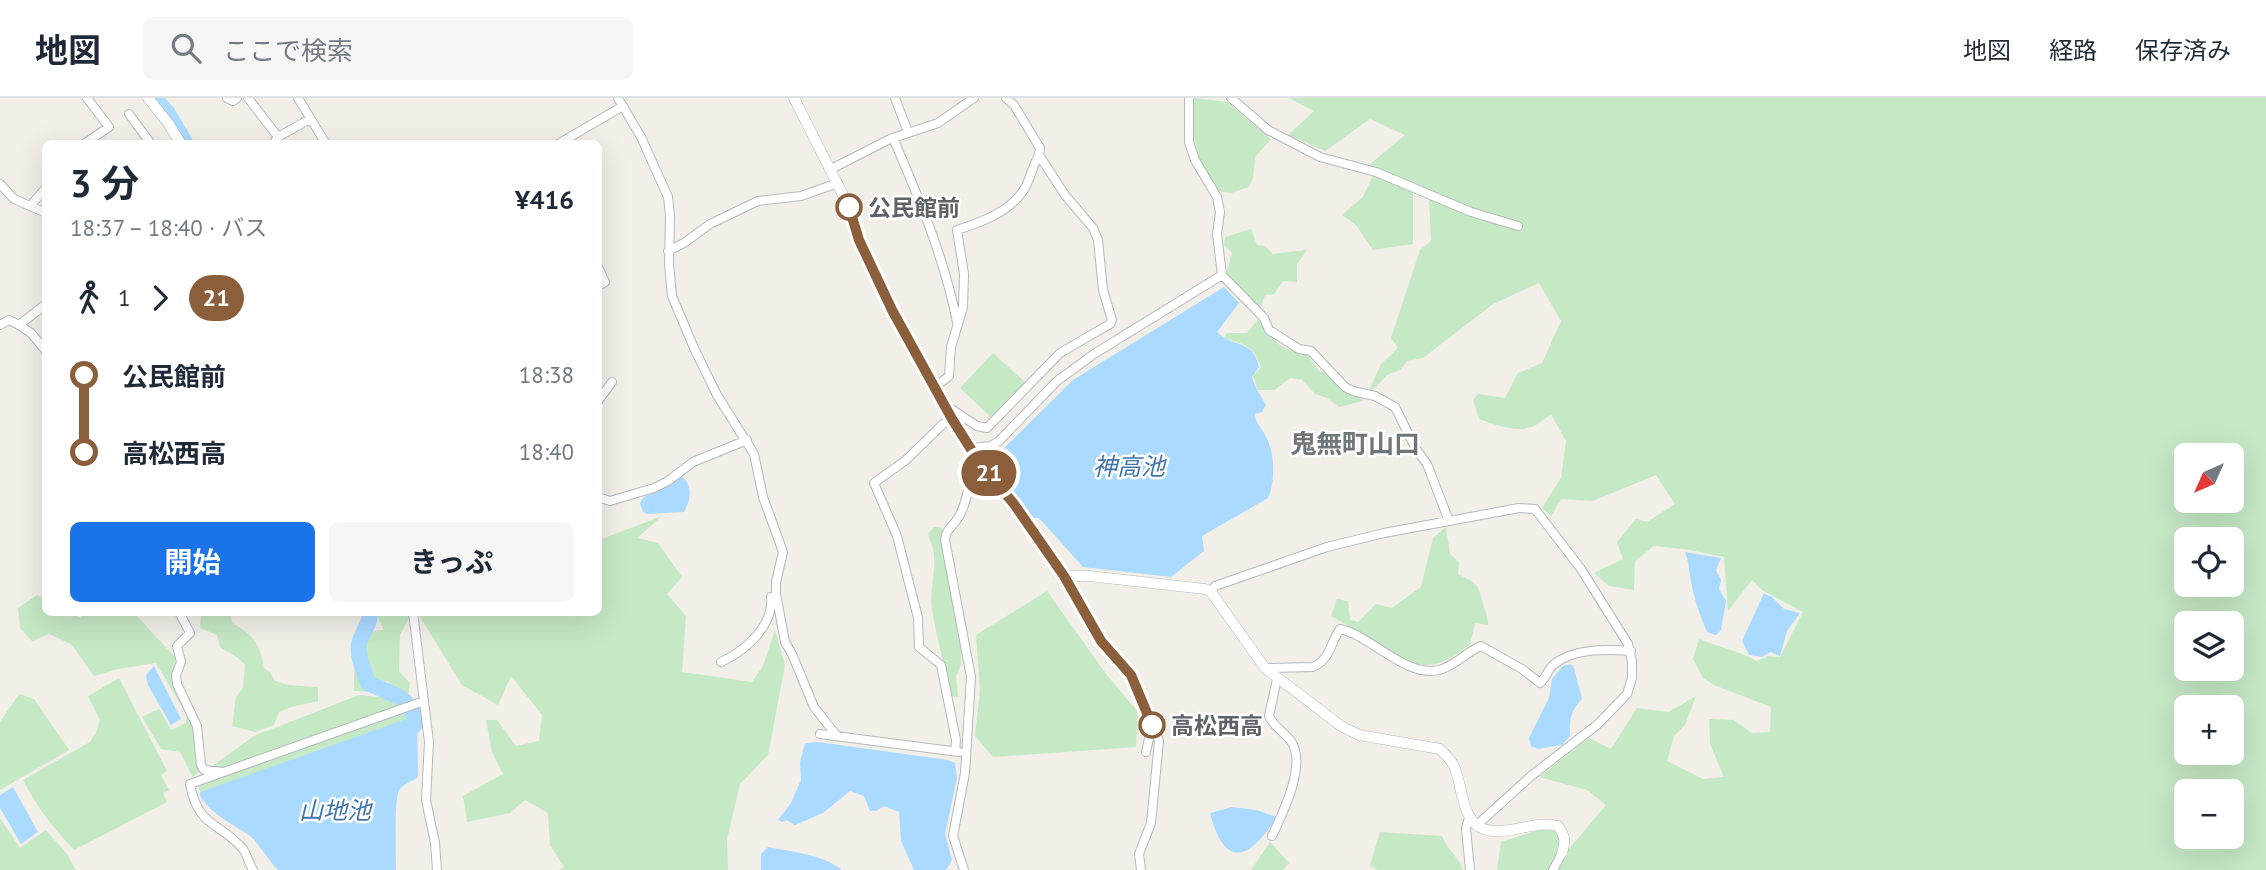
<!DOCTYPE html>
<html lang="ja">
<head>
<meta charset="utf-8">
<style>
  :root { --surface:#fff; --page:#f6f6f7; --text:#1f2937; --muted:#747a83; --line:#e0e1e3; --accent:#1a73e8 }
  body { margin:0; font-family:"PT Sans","Noto Sans JP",sans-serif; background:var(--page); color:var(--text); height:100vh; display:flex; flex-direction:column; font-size:26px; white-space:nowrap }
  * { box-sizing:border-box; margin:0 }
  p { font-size:23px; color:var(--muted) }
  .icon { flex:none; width:38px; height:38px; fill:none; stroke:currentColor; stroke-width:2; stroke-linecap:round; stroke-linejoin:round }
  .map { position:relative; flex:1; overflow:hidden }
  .panel { position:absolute; left:42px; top:42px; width:560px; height:476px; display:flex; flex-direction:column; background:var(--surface); border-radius:10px; box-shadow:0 7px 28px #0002 }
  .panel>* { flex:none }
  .badge { padding:0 14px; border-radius:23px; font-size:24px; line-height:46px }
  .needle { width:46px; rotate:225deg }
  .controls { position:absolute; left:2174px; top:345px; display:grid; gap:14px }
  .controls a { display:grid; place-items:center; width:70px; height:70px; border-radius:10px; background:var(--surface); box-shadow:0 7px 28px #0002; font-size:35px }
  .map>.badge { position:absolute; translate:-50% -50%; box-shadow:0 0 0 4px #fff }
  .legs { display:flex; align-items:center; gap:10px; height:77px; padding:0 28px; font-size:23px }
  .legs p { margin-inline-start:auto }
  .overview { display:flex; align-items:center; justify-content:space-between; height:119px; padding:0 28px }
  h1 { font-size:38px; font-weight:700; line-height:52px }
  .cta { display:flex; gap:14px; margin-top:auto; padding:14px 28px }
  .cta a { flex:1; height:80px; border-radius:10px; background:var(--accent); color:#fff; font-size:28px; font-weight:700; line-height:80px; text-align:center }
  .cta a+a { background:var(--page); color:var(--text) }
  ul { padding:0 28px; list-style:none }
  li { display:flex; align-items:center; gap:24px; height:77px; font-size:26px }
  li i { display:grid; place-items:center; width:10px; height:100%; margin:0 9px; background:currentColor }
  li i::after { content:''; width:18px; height:18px; margin:-9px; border:5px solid; border-radius:50%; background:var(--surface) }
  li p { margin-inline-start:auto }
  li:first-child i { background:linear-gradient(#0000 50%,currentColor 0) }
  li:last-child i { background:linear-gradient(currentColor 50%,#0000 0) }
  header { display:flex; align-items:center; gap:42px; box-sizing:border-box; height:98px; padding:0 35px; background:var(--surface); border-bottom:2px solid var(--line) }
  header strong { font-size:33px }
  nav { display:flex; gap:38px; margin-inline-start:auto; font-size:24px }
  .search { width:490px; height:63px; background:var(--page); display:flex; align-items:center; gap:18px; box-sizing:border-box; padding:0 24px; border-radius:10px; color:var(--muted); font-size:26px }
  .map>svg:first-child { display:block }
</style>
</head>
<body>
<header>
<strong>地図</strong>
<div class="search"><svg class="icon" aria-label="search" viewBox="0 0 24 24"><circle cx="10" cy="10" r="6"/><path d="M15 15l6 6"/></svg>ここで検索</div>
<nav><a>地図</a><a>経路</a><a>保存済み</a></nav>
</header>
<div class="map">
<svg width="2266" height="772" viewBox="0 0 2266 772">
  <rect width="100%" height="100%" fill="#f1efe8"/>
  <path fill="#c5e8c5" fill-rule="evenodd" d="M1194,0L1227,4L1271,41L1255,59L1253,80L1249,89L1231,95L1218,93L1199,61L1194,36Z
    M1289,0H2266V772H1497L1501,744L1541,731L1558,732L1569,751L1606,707L1587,692L1539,679L1589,640L1611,651L1637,610L1669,614L1696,598L1685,627L1674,638L1667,663L1703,681L1724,679L1710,646L1709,621L1734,622L1752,635L1770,634L1771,609L1714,587L1703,580L1693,561L1699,541C1718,549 1739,553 1757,563L1769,558L1780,559L1803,514L1762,492L1752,482L1728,513L1724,459L1684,451L1654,448L1635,463L1634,492L1609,488L1594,475L1623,461L1617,444L1636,421L1647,424L1675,406L1656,377L1593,403L1561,401L1551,418L1542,410L1561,380L1566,343L1551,316C1545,320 1538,327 1531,329C1515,335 1494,326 1479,321L1473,302L1478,296L1505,300L1518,275L1542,265L1561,223L1539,185L1493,206L1423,260L1407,263L1400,272L1387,277L1371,294L1369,292L1381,266L1398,250L1391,240L1420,152L1431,143L1429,103L1436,95L1413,88V146L1373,152L1356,127L1342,117L1363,99L1373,77L1369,67L1405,37L1370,21L1325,53L1288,37L1314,13ZM2186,357H2231V402H2186ZM2186,441H2231V486H2186ZM2186,525H2231V570H2186ZM2186,609H2231V654H2186ZM2186,693H2231V738H2186Z
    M1251,131L1257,147L1265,148L1273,156L1307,152L1297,166V184L1283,183L1274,196L1265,197L1260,212L1226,177L1232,155L1224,147L1225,139Z
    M1260,219C1269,241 1282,254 1306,255L1319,273L1329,276L1362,298L1363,303L1339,309L1327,300L1315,296L1302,282L1290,280L1274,292H1258L1253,278L1261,269C1253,247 1246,247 1224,240L1227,235H1247Z
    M993,255L1026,285L993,321L960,290Z
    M662,418L637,440L658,445L682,479L667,496L686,518L682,574L752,584L763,568L775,532L785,567L768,657L740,686L727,741L728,772H559L564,769L550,747L548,715L525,702L510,715L467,724L463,698L503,676L492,654L486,622H497L516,648L539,643L542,617L511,578L498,607L462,587L422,522L420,515L598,514L599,442Z
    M934,429L942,430V447L961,551V566L956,579L958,599L951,598C945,569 937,542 932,512C929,494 936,475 934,457C934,450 930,443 928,436Z
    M1446,429L1450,456L1459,464L1458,476C1478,486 1477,485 1483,505C1485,515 1488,515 1488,527L1475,525L1470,547C1456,556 1442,568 1425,567C1406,566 1351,528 1331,518L1337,501L1348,503L1350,522L1358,524L1376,506L1392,510L1421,489L1433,440Z
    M1047,493L1106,576L1138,614L1136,649L993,659L975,638L980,592L976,537Z
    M37,497L45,501L46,514L71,515L81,520L83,515H134L176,560L174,572L183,607H193C204,630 205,647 200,673L193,679L180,654L161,651L142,619L159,611L171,632L186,625V616L156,565L118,571L94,578L71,546L49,536L32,543L20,530L18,510Z
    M201,515H231L232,525C254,537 260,546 264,570L270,574L275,583L288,587L318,589V603L291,609L279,614L274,627L255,634L232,628L236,599L243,590L245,567L238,560L220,549L217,537L200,530Z
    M376,515H408L409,520L400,537L399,573L410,585L408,599L393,592L388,583L379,585L375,594L354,593C354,575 354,544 373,534C376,532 381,532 384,532Z
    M119,580L167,673L161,677L169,692L163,695L167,704L74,752C53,730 37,709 23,682L90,644L96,635L100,622L88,598Z
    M19,596L34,601L69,652L0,692V624Z
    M359,597L410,602L417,622L200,694L197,679L254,638Z
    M0,720L20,750L46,732L67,756L76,772H0Z
    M1380,734L1442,738C1447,752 1457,756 1463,772H1378L1370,768Z
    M1270,744L1289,765L1283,772H1251Z"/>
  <path fill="#aadaff" d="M1224,189L1239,205L1217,234C1234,251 1253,240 1259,269L1252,279L1256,290L1266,307L1262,314L1255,316C1255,324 1260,328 1264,335C1275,352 1276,382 1268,400L1202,438L1204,453L1171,479L1083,469L1039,420H1033L989,365L1073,282Z
    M682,378C693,388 691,401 684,414L647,416L643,414L640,405L643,400Z
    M1685,454L1721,460L1716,472L1721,482L1719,491L1726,503L1721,532L1716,537L1707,534C1700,517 1694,501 1691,483C1689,472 1689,464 1685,454Z
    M1764,495L1772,499L1784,511L1800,515L1787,533L1780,558L1770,554L1762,559L1749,557L1742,543Z
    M1571,566L1574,570L1582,601C1571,612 1569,622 1570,638L1562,647L1538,651L1531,648L1529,640L1549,600L1552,581L1563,568Z
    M154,568L181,621L171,627L148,587L146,577Z
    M410,620L417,622L418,679C412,683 404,686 399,692C394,702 396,757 396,772H278C268,762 258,744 249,737C231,725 212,717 200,698V694Z
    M818,644L948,662L955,665L957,680L945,736L952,762L946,772H914L901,743L899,714L884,708L876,713H870L864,698L850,693L823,715L795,727L786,722L782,724L778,722L791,705L801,682L800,664L805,645Z
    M13,689L38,734L21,746L0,710V697Z
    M1232,709L1256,712L1277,719C1249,762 1225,772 1210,715Z
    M768,749C792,754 822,756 842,772H761V756Z"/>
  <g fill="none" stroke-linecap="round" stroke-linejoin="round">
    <path stroke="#aadaff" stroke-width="16" d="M154,0L167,14L186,46
      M370,514C371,526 361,535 359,546C357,559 364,573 368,585C391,597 410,596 416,625L404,639"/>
    <g stroke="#b5b8bc" stroke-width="10">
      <path id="minor" d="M227,0L233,3L237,0
        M248,0L278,39
        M298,0L326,46
        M618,0L641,39L668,99L670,117L669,166L672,198L694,250L717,297L754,356L763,399L783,454L776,484V496L785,544L792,556L814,609L837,638
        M895,0L908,34
        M1189,0V44L1195,62L1217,99L1220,114L1217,136L1222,177L1264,220L1269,232L1299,251L1311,253L1345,289L1353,293L1375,298L1395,309L1416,351L1427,366L1449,423
        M1231,0L1268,32L1320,59L1376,74L1471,114L1518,128
        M129,16L151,46
        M893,40C919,100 944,159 957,224
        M84,46L109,29L87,0
        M273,46L278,39L310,21
        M558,46L623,8
        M831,71L890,41L938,25L974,0
        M0,86L14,101L46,115
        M31,107L46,90
        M668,153L684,145L710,126L758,103L801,98L838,85
        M598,169L605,184L598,188
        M0,227L9,222L19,227L46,206
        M19,227L31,235L46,253
        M934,290L949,278L951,249L963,209L964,176L957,132C982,124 1013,113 1026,88C1031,78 1033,67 1039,57
        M598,303L612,284
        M948,309L977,328L987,330L1060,255L1110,226L1112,222L1103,192L1098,142L1093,130L1065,97L1039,57L1040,50L1014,7L1006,0
        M952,321L943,326L906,362L874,385L897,438L918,520L919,549L941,567L956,642L955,653
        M971,350L991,348L999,343L1057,283L1094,256L1222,177
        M598,399L610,403L654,390L668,383L693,364L747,342
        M1064,478L1084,517L1101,543L1131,577L1159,643L1151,725L1139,756L1141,772
        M1211,494L1215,488L1327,449L1384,435L1519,410L1535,411L1581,471L1628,546L1632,564V580L1627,596L1598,626L1531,678L1477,727
        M179,514L190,535L177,548L181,564L176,577L177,586L197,628L201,667L204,672L223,674
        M413,514L429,644L426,702L435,745L437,772
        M721,564C745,553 774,528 771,499
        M1265,570L1313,569C1331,561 1330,545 1340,531C1370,537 1406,580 1439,572C1455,568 1466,554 1481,548L1522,571L1540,585C1546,580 1547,573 1553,567C1573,550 1607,551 1631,553
        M820,636L959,654
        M1146,654L1152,627
        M1469,720L1466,730L1470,772
        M1272,738C1283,715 1307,666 1291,643C1284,634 1273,628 1269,618L1277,581
        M253,772C249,765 247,757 243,751C219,723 198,730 190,686L424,603
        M964,772L953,738L965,675L971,579L945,442C946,432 950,431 956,423C969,406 967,381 979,364
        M1553,772L1562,755"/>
    </g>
    <g stroke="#b5b8bc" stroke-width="11">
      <path id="tertiary" d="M148,0L168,25L181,46
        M794,0L849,109L858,142L892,212L932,285L979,364L1014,406L1064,478H1089L1205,491L1211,494L1265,570L1341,628L1359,637L1440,651C1445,656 1451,662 1454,668C1464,690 1460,731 1493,733C1516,735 1536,722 1558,728C1565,738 1566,743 1562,755"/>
    </g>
    <use href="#minor" stroke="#fff" stroke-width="8"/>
    <use href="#tertiary" stroke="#fff" stroke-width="10"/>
  </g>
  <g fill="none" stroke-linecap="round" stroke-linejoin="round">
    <g stroke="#fff" stroke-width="16">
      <path id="line-1" d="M849,109L859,142L892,212L952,321L979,364L1014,406L1064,478L1101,543L1131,577L1152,627"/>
    </g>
    <use href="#line-1" stroke="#8b5e3c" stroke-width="10"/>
  </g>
  <g fill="#fff" stroke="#8b5e3c" stroke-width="3.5">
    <circle cx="849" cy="109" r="12"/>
    <circle cx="1152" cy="627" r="12"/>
  </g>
  <g text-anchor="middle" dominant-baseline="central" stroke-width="5" stroke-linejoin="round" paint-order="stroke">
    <g font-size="23" font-weight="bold" fill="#5f6368" stroke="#fff" text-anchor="start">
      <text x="868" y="109">公民館前</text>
      <text x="1171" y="627">高松西高</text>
    </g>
    <g font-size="24" font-style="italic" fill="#4174aa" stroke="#fff">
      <text x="1129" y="368">神高池</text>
      <text x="335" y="712">山地池</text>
    </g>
    <g font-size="26" font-weight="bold" fill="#70757a" stroke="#fff">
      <text x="1355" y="345">鬼無町山口</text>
    </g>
  </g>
</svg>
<div class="controls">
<a><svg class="needle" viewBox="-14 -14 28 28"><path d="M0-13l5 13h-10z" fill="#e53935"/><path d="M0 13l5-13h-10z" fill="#747a83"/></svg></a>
<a><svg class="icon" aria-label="locate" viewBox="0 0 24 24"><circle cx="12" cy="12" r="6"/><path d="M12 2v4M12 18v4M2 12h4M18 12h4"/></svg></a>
<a><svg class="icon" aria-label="layers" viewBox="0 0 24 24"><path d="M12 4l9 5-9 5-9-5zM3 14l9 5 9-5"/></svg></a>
<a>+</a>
<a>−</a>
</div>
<b class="badge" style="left:989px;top:375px;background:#8b5e3c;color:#fff">21</b>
<section class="panel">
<div class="overview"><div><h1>3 分</h1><p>18:37 – 18:40 · バス</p></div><b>¥416</b></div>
<div class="legs"><svg class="icon" aria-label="walk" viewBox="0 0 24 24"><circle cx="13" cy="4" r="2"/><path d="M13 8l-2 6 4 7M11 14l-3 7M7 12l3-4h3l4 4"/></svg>1<svg class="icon" aria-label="forward" viewBox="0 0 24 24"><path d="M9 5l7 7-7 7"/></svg><b class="badge" style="background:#8b5e3c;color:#fff">21</b></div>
<ul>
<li><i style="color:#8b5e3c"></i><b>公民館前</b><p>18:38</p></li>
<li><i style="color:#8b5e3c"></i><b>高松西高</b><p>18:40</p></li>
</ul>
<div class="cta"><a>開始</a><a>きっぷ</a></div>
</section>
</div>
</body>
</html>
